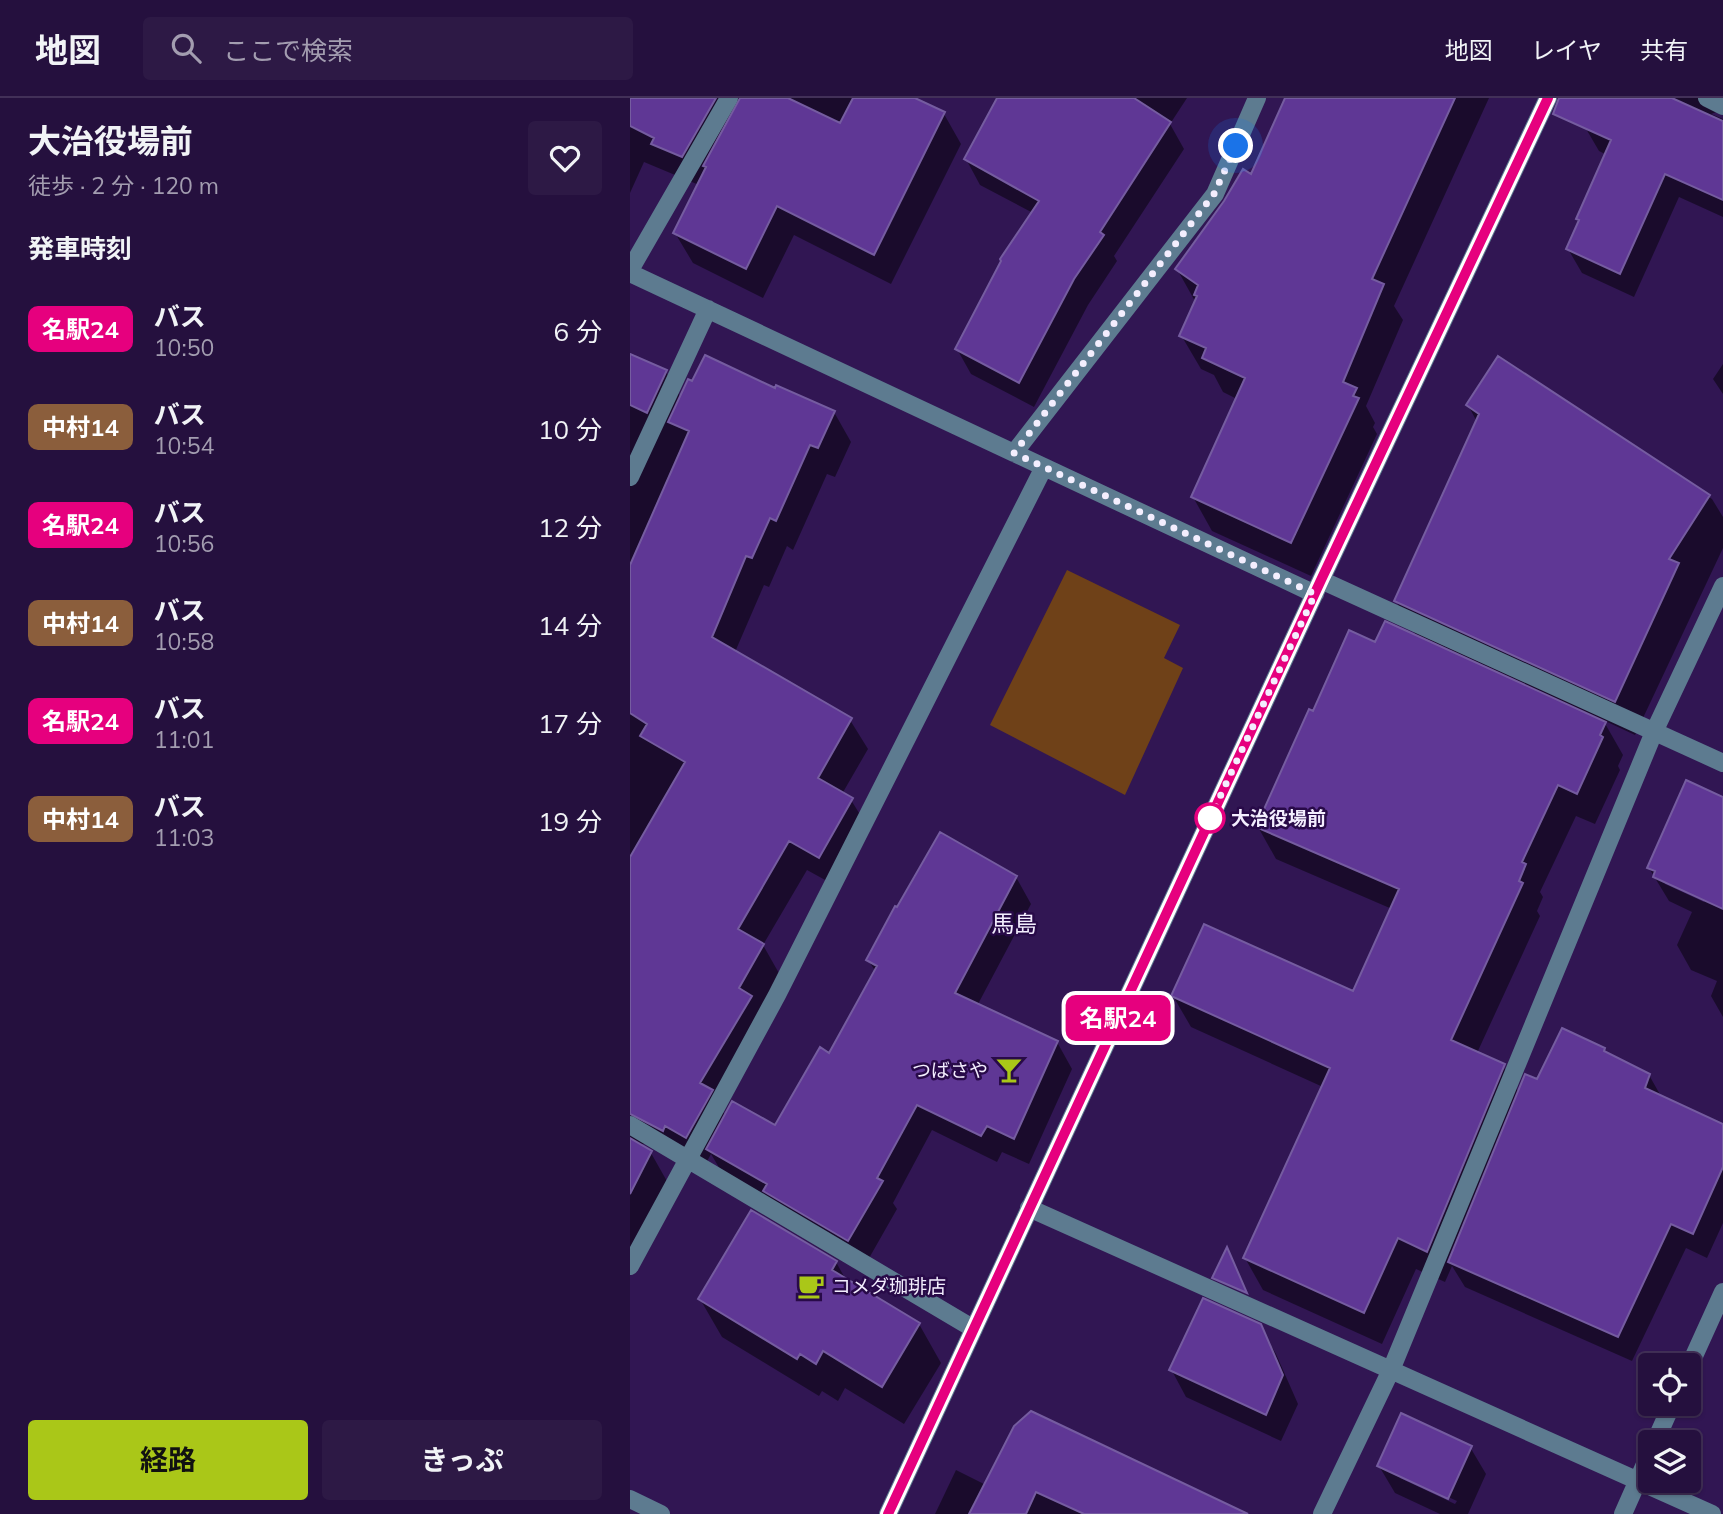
<!DOCTYPE html>
<html lang="ja">
<head>
<meta charset="utf-8">
<style>
  :root { --surface:#25103e; --page:#2d1945; --text:#f1f3f6; --muted:#a39db0; --line:#423058; --accent:#aac718 }
  body { margin:0; font-family:Mulish,"Noto Sans JP",sans-serif; background:var(--page); color:var(--text); height:100vh; display:flex; flex-direction:column; font-size:26px; white-space:nowrap }
  * { box-sizing:border-box; margin:0 }
  p { font-size:23px; color:var(--muted) }
  .icon { flex:none; width:38px; height:38px; fill:none; stroke:currentColor; stroke-width:2; stroke-linecap:round; stroke-linejoin:round }
  .map { position:relative; flex:1; overflow:hidden }
  .sheet { display:flex; flex-direction:column; background:var(--surface); width:630px }
  .sheet>* { flex:none }
  .badge { padding:0 14px; border-radius:10px; font-size:24px; line-height:46px }
  .controls { position:absolute; left:1008px; top:1255px; display:grid; gap:14px }
  .controls a { display:grid; place-items:center; width:63px; height:63px; border-radius:7px; background:var(--surface); box-shadow:0 2px 5px #0004,0 0 0 2px var(--line); font-size:35px }
  .you { position:absolute; width:35px; height:35px; margin:-18px; border:5px solid #fff; border-radius:50%; background:#1a73e8; box-shadow:0 0 0 10px #1a73e833 }
  .map>.badge { position:absolute; translate:-50% -50%; box-shadow:0 0 0 4px #fff }
  h2 { padding:0 28px; font-size:26px; line-height:63px }
  .round { display:grid; place-items:center; flex:none; width:74px; height:74px; border-radius:7px; background:var(--page) }
  .headline { display:flex; align-items:center; justify-content:space-between; height:119px; padding:0 28px }
  h1 { font-size:33px; font-weight:700; line-height:52px }
  .cta { display:flex; gap:14px; margin-top:auto; padding:14px 28px }
  .cta a { flex:1; height:80px; border-radius:7px; background:var(--accent); color:#111; font-size:28px; font-weight:700; line-height:80px; text-align:center }
  .cta a+a { background:var(--page); color:var(--text) }
  ul { padding:0; list-style:none }
  li { display:flex; align-items:center; gap:21px; height:98px; padding:0 28px }
  li div { flex:1 }
  li b { display:block; font-size:26px }
  li em { font-style:normal }
  li .badge { min-width:77px; font-weight:700; text-align:center }
  header { display:flex; align-items:center; gap:42px; box-sizing:border-box; height:98px; padding:0 35px; background:var(--surface); border-bottom:2px solid var(--line) }
  header strong { font-size:33px }
  nav { display:flex; gap:38px; margin-inline-start:auto; font-size:24px }
  .search { width:490px; height:63px; background:var(--page); display:flex; align-items:center; gap:18px; box-sizing:border-box; padding:0 24px; border-radius:7px; color:var(--muted); font-size:26px }
  main { display:flex; flex:1; min-height:0 }
  .map>svg:first-child { display:block }
</style>
</head>
<body>
<header>
<strong>地図</strong>
<div class="search"><svg class="icon" aria-label="search" viewBox="0 0 24 24"><circle cx="10" cy="10" r="6"/><path d="M15 15l6 6"/></svg>ここで検索</div>
<nav><a>地図</a><a>レイヤ</a><a>共有</a></nav>
</header>
<main>
<section class="sheet">
<div class="headline"><div><h1>大治役場前</h1><p>徒歩 · 2 分 · 120 m</p></div><a class="round"><svg class="icon" aria-label="heart" viewBox="0 0 24 24"><path d="M12 20l-8-8c-3-5 5-10 8-4 3-6 11-1 8 4z"/></svg></a></div>
<h2>発車時刻</h2>
<ul>
<li><span class="badge" style="background:#e6007e;color:#fff">名駅24</span><div><b>バス</b><p>10:50</p></div><em>6 分</em></li>
<li><span class="badge" style="background:#8b5e3c;color:#fff">中村14</span><div><b>バス</b><p>10:54</p></div><em>10 分</em></li>
<li><span class="badge" style="background:#e6007e;color:#fff">名駅24</span><div><b>バス</b><p>10:56</p></div><em>12 分</em></li>
<li><span class="badge" style="background:#8b5e3c;color:#fff">中村14</span><div><b>バス</b><p>10:58</p></div><em>14 分</em></li>
<li><span class="badge" style="background:#e6007e;color:#fff">名駅24</span><div><b>バス</b><p>11:01</p></div><em>17 分</em></li>
<li><span class="badge" style="background:#8b5e3c;color:#fff">中村14</span><div><b>バス</b><p>11:03</p></div><em>19 分</em></li>
</ul>
<div class="cta"><a>経路</a><a>きっぷ</a></div>
</section>
<div class="map">
<svg width="1093" height="1416" viewBox="0 0 1093 1416">
  <rect width="100%" height="100%" fill="#311653"/>
  <path fill="#6f4118" d="M437,472L550,527L534,560L553,570L495,697L360,627Z"/>
  <path fill="#0007" fill-rule="evenodd" d="M0,0H281L314,16L331,46L261,186L164,137L133,200L63,165L45,135L69,87L14,64L0,95Z
    M369,0H557L540,26L554,51L484,158L487,163L458,207L404,309L341,276L327,251L403,115L350,87L336,61Z
    M657,0H859L764,208L773,222L736,308L745,325L743,329L747,336L681,478L582,433L563,399L607,301L593,294L584,277L571,271L551,237L566,205L547,171L621,79Z
    M969,0H1093L1092,12L1081,16L1093,21V119L1049,99L1004,199L952,175L938,151L950,125L948,121L977,57L969,53L955,29Z
    M0,258L36,274L51,300L146,292L204,314L221,344L205,379L197,376L163,452L157,448L139,489L134,487L105,554L220,622L238,651L212,696L221,702L239,731L206,788L177,772L133,847L150,877L90,1009L96,1019L146,1029L199,957L246,874L238,862L386,779L401,806L347,908L427,944L442,971L399,1066L372,1054L367,1064L302,1032L263,1105L267,1111L234,1169L94,1078L81,1056L74,1069L24,1046H8L21,1055L38,1085L0,1157Z
    M868,261L1082,401L1093,419V450L1005,637L973,622L993,657L988,668L990,672L965,726L946,718L910,794L913,799L907,813L910,818L847,955L873,968L889,995L908,984L974,951L977,956L1019,977L1032,1000L1093,1028V1125L1077,1160L1056,1150L1002,1263L835,1189L822,1168L815,1184L786,1171L752,1246L633,1192L615,1160L693,989L561,929L543,898L723,896L762,811L646,761L628,729L684,615L746,547L788,541L766,503L847,324L838,307Z
    M1093,266V296L1083,281Z
    M1093,701V919L1081,898L1087,883L1061,872L1047,847L1062,814L1039,803L1019,770ZM1035,782L1075,801L1074,804L1035,786Z
    M206,1164L216,1182L289,1226L311,1265L274,1326L215,1290L208,1303L192,1293L189,1298L92,1239L70,1201Z
    M630,1228L646,1256L668,1306L651,1343L556,1299L541,1271Z
    M840,1349L856,1376L838,1416H810L765,1395L749,1368ZM770,1377L827,1403L825,1406L770,1380Z
    M326,1372L356,1387L598,1416H305Z"/>
  <path fill="#5f3795" stroke="#755ca0" stroke-width="2" d="M0,0H86L52,59L21,46L24,40L0,28Z
    M110,0H158L210,25L223,0H285L315,14L244,157L147,108L116,171L43,135L76,69L73,68Z
    M367,0H504L541,24L470,134L474,137L444,181L389,285L325,251L371,163L370,161L409,103L334,61Z
    M655,0H825L742,181L754,186L713,284L727,290L723,298L729,300L661,445L561,399L615,280L572,260L576,250L549,238L567,198L564,197L568,187L545,171L594,103L613,71L621,76Z
    M929,0H1042L1093,23V102L1035,76L990,176L936,151L949,122L946,121L981,42L923,16Z
    M0,256L37,272L17,315L0,307Z
    M75,257L145,290L146,287L205,313L188,350L180,347L146,423L140,420L122,460L116,458L82,539L222,620L188,680L223,700L189,760L159,743L108,831L134,846L109,890L122,898L70,985L83,992L56,1040L35,1028L33,1033L0,1016V759L55,664L10,638L17,626L0,615V467L59,333L38,324L58,281L62,283Z
    M868,258L1080,397L1039,461L1049,465L985,604L764,503L849,316L836,307Z
    M755,523L976,624L970,637L973,639L947,696L928,687L892,764L896,766L889,783L893,785L821,942L875,966L797,1154L768,1140L734,1215L613,1160L700,970L541,898L574,826L723,893L769,791L626,729L679,611L683,613L719,532L745,544Z
    M1056,682L1093,699V811L1023,779L1025,773L1017,770Z
    M310,734L387,778L325,895L428,943L384,1041L357,1028L351,1038L287,1007L247,1080L253,1083L218,1143L133,1093L137,1086L76,1051L102,1003L145,1027L190,949L199,955L247,868L236,862L265,808L267,809Z
    M932,930L975,950L974,953L1020,976L1015,990L1093,1026V1069L1063,1136L1041,1126L988,1239L818,1164L895,976L907,981Z
    M0,1040L22,1053L0,1096Z
    M121,1112L207,1163L202,1172L290,1225L252,1289L193,1253L186,1266L170,1256L167,1261L68,1201Z
    M597,1149L617,1195L582,1180Z
    M573,1200L631,1226L653,1277L636,1317L539,1272Z
    M401,1313L618,1416H454L406,1394L396,1416H339L384,1328Z
    M771,1315L842,1348L818,1401L747,1368Z"/>
  <g fill="none" stroke-linecap="round" stroke-linejoin="round">
    <path stroke="#5d7b90" stroke-width="18" d="M1077,0L1093,8
      M0,172L99,0
      M0,175L685,496
      M384,355L585,96L627,0
      M0,379L78,211
      M691,482L1093,665
      M0,1027L344,1231
      M399,1110L1082,1416
      M0,1168L147,897L414,369
      M1059,1269L1093,1194
      M1025,1344L1042,1306
      M0,1401L31,1416
      M258,1416L691,482L918,0
      M692,1416L761,1272L1024,634L1093,488
      M993,1416L1020,1355"/>
  </g>
  <g fill="none" stroke-linecap="round" stroke-linejoin="round">
    <g stroke="#fff" stroke-width="16">
      <path id="line" d="M258,1416L691,482L918,0"/>
    </g>
    <use href="#line" stroke="#e6007e" stroke-width="10"/>
    <path stroke="#f3eefe" stroke-width="7" stroke-dasharray="0 12.6" d="M580,720L685,496L384,355L584,96L606,48"/>
  </g>
  <defs>
    <g id="bar-bare" transform="scale(2.1)"><path d="M-6-5H6L.8 .8V4.5H3.5V6h-7V4.5H-.8V.8Z" fill="#aac718" stroke="#280a48" stroke-width="2.5" paint-order="stroke"/></g>
    <g id="cafe-bare" transform="scale(2.1)"><path d="M-5.5-4.5H6V0H3Q3 3.5 0 3.5H-2.5Q-5.5 3.5-5.5 0ZM3-3.2v2h1.7v-2ZM-6 4.5H4V6H-6Z" fill="#aac718" stroke="#280a48" stroke-width="2.5" paint-order="stroke"/></g>
  </defs>
  <g fill-rule="evenodd">
    <use href="#bar-bare" x="379" y="972"/>
    <use href="#cafe-bare" x="181" y="1188"/>
  </g>
  <circle fill="#fff" stroke="#e6007e" stroke-width="3.5" cx="580" cy="720" r="14"/>
  <g text-anchor="middle" dominant-baseline="central" stroke-width="5" stroke-linejoin="round" paint-order="stroke">
    <g font-size="19" font-weight="bold" fill="#f3eefe" stroke="#280a48" text-anchor="start">
      <text x="601" y="720">大治役場前</text>
    </g>
    <g font-size="19" fill="#f3eefe" stroke="#280a48" text-anchor="end">
      <text x="358" y="972">つばさや</text>
      <text x="202" y="1188" text-anchor="start">コメダ珈琲店</text>
    </g>
    <g font-size="23" fill="#f3eefe" stroke="#280a48">
      <text x="384" y="825">馬島</text>
    </g>
  </g>
</svg>
<div class="controls">
<a><svg class="icon" aria-label="locate" viewBox="0 0 24 24"><circle cx="12" cy="12" r="6"/><path d="M12 2v4M12 18v4M2 12h4M18 12h4"/></svg></a>
<a><svg class="icon" aria-label="layers" viewBox="0 0 24 24"><path d="M12 4l9 5-9 5-9-5zM3 14l9 5 9-5"/></svg></a>
</div>
<div class="you" style="left:606px;top:48px"></div>
<b class="badge" style="left:488px;top:920px;background:#e6007e;color:#fff">名駅24</b>
</div>
</main>
</body>
</html>
